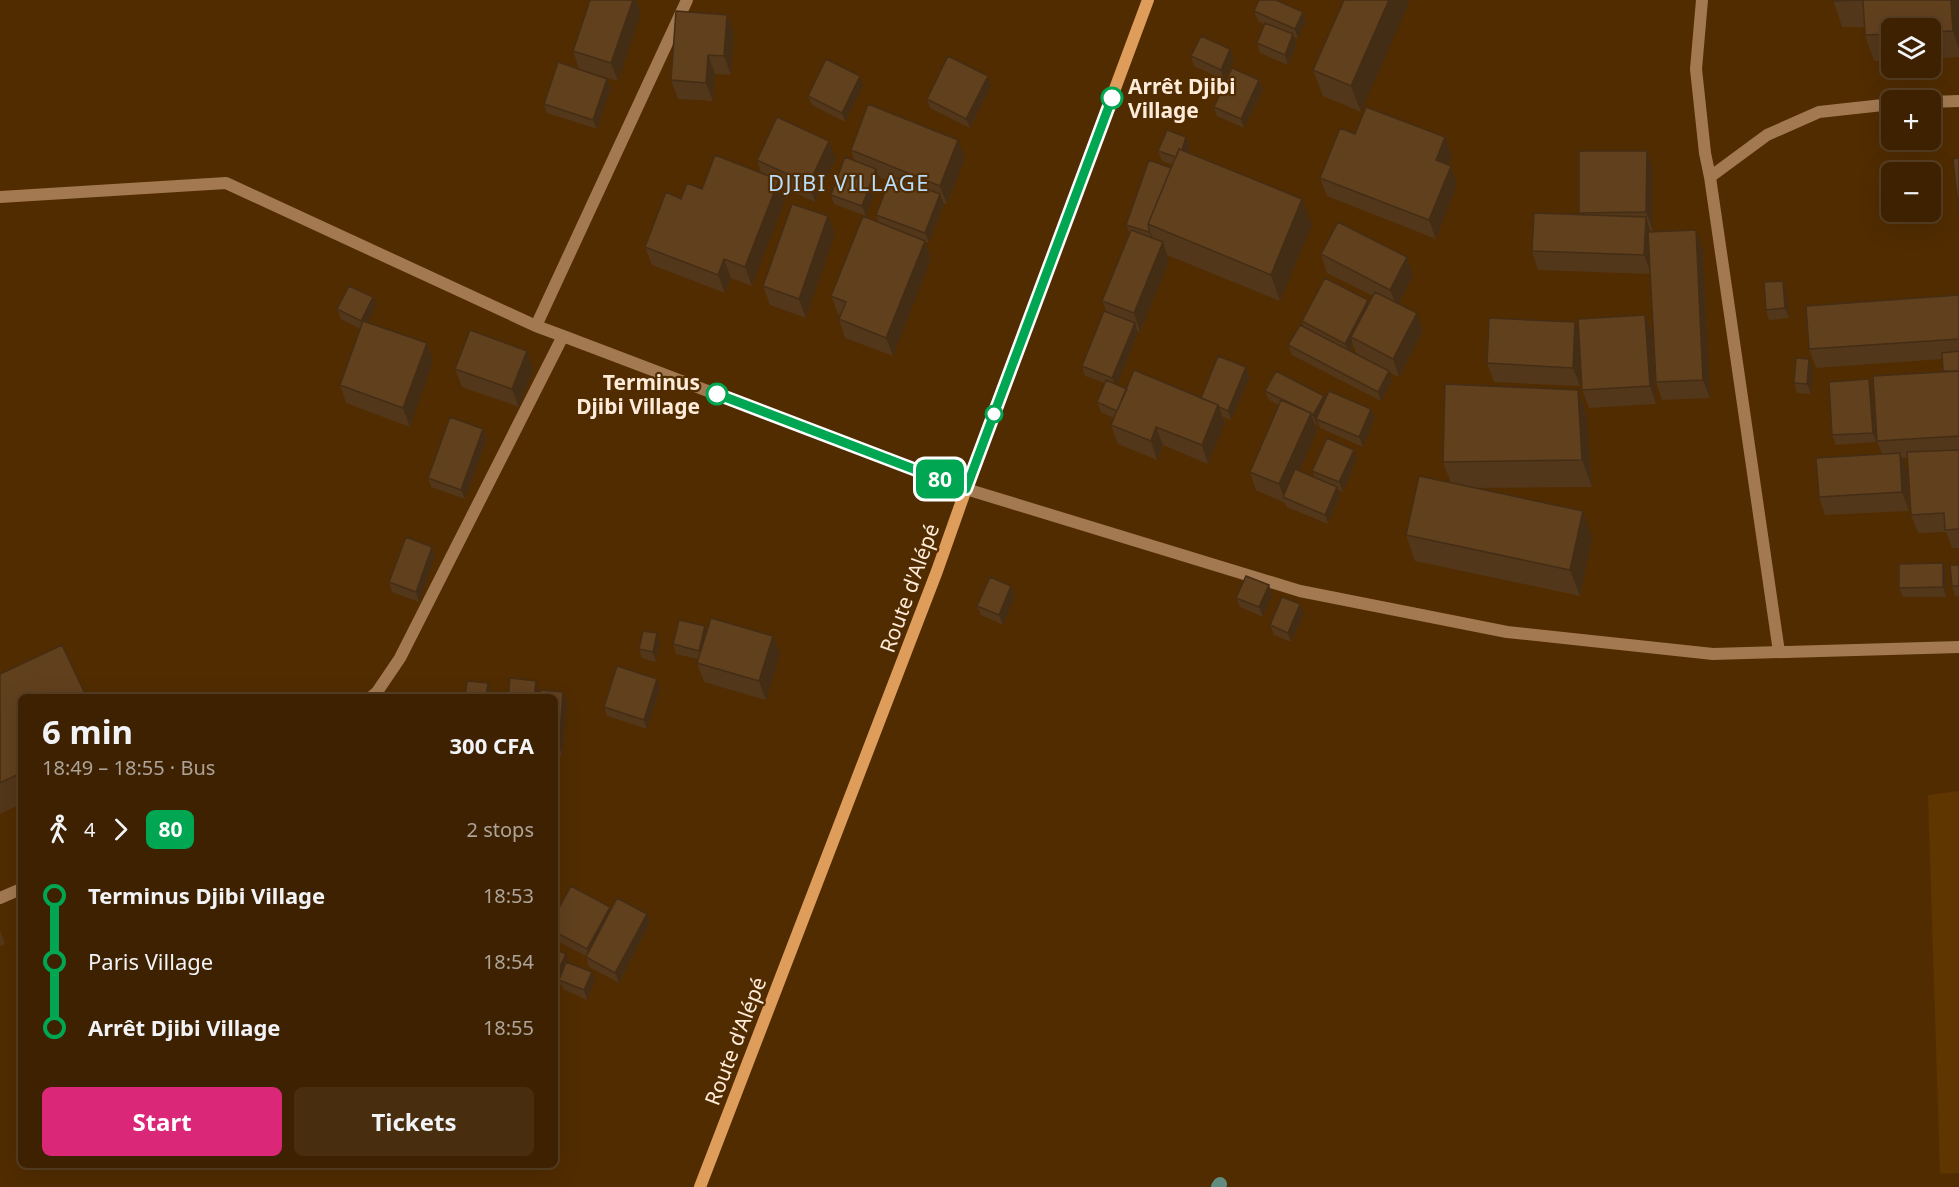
<!DOCTYPE html>
<html lang="en">
<head>
<meta charset="utf-8">
<style>
  :root { --surface:#3d2100; --page:#482e0f; --text:#f1f3f6; --muted:#ada399; --line:#563e22; --accent:#db2777 }
  body { margin:0; font-family:"Noto Sans",sans-serif; background:var(--page); color:var(--text); height:100vh; display:flex; flex-direction:column; font-size:22px; white-space:nowrap }
  * { box-sizing:border-box; margin:0 }
  p { font-size:20px; color:var(--muted) }
  .icon { flex:none; width:33px; height:33px; fill:none; stroke:currentColor; stroke-width:2; stroke-linecap:round; stroke-linejoin:round }
  .map { position:relative; flex:1; overflow:hidden }
  .details { position:absolute; left:18px; top:694px; width:540px; height:474px; display:flex; flex-direction:column; background:var(--surface); border-radius:9px; box-shadow:0 6px 24px #0002,0 0 0 2px var(--line) }
  .details>* { flex:none }
  .badge { padding:0 12px; border-radius:9px; font-size:21px; line-height:39px }
  .fabs { position:absolute; left:1881px; top:18px; display:grid; gap:12px }
  .fabs a { display:grid; place-items:center; width:60px; height:60px; border-radius:9px; background:var(--surface); box-shadow:0 6px 24px #0002,0 0 0 2px var(--line); font-size:30px }
  .map>.badge { position:absolute; translate:-50% -50%; box-shadow:0 0 0 3px #fff }
  .legs { display:flex; align-items:center; gap:9px; height:66px; padding:0 24px; font-size:20px }
  .legs p { margin-inline-start:auto }
  .overview { display:flex; align-items:center; justify-content:space-between; height:102px; padding:0 24px }
  h1 { font-size:33px; font-weight:700; line-height:45px }
  .action { display:flex; gap:12px; margin-top:auto; padding:12px 24px }
  .action a { flex:1; height:69px; border-radius:9px; background:var(--accent); color:#fff; font-size:24px; font-weight:700; line-height:69px; text-align:center }
  .action a+a { background:var(--page); color:var(--text) }
  ul { padding:0 24px; list-style:none }
  li { display:flex; align-items:center; gap:21px; height:66px; font-size:22px }
  li i { display:grid; place-items:center; width:9px; height:100%; margin:0 8px; background:currentColor }
  li i::after { content:''; width:15px; height:15px; margin:-8px; border:4px solid; border-radius:50%; background:var(--surface) }
  li p { margin-inline-start:auto }
  li:first-child i { background:linear-gradient(#0000 50%,currentColor 0) }
  li:last-child i { background:linear-gradient(currentColor 50%,#0000 0) }
  .map>svg:first-child { display:block }
</style>
</head>
<body>
<div class="map">
<svg width="1959" height="1187" viewBox="0 0 1959 1187">
  <rect width="100%" height="100%" fill="#512c00"/>
  <path fill="#5f3500" d="M1959,791V1173L1940,1174L1928,795Z"/>
  <g fill="none" stroke-linecap="round" stroke-linejoin="round">
    <path stroke="#638c81" stroke-width="14" d="M1218,1187L1220,1184"/>
    <path stroke="#a27951" stroke-width="12" d="M1702,0L1696,69L1705,153L1710,177L1779,652
      M1930,102L1959,101
      M1710,177L1767,135L1819,112L1892,104
      M0,197L226,183L536,326L563,336L966,489L1300,591L1507,632L1713,654L1959,647
      M536,326L687,0
      M370,698L377,692L400,658L563,336
      M0,898L21,889"/>
    <path stroke="#df9d5c" stroke-width="12" d="M700,1187L937,571L966,489L1148,0"/>
  </g>
  <path fill="#53371a" fill-rule="evenodd" d="M1344,0L1361,112L1323,96L1313,70Z
    M1833,0H1959V57L1930,59V28H1892V60L1874,61L1865,35L1864,27H1842Z
    M1254,11L1306,21L1298,39L1294,37L1297,44L1288,65L1260,53L1257,43L1264,24L1258,21Z
    M641,13L618,81L579,69L573,51Z
    M734,33L731,75L715,74L713,101L678,99L671,80Z
    M1230,49L1234,59L1224,80L1194,66L1191,56Z
    M1259,80L1263,90L1244,128L1217,116L1214,107Z
    M863,86L845,122L812,105L808,96Z
    M991,86L970,128L930,108L927,99Z
    M611,88L597,129L547,113L544,104Z
    M1355,134L1452,156L1448,165L1451,166L1457,184L1436,239L1327,196L1320,178Z
    M1190,147L1188,152L1312,225L1280,301L1167,255L1169,261L1140,332L1137,331L1138,333L1117,385L1127,389L1201,398L1246,367L1250,377L1231,420L1223,417L1225,423L1208,464L1163,445L1157,460L1118,444L1111,425L1114,418L1101,412L1097,402L1105,383L1085,376L1082,366L1107,312L1102,301L1130,234L1126,225L1171,168L1173,165L1162,161L1158,151Z
    M851,150L965,158L947,204L943,203L944,204L929,243L925,242L931,259L893,356L845,338L839,319L840,315L838,314L831,296L879,223L876,215L889,181L879,177L880,179L866,216L834,204L831,195L855,161Z
    M836,159L815,202L782,187L786,198L752,286L731,278L725,293L652,265L645,247L681,199L702,189L761,173L757,160Z
    M1653,169V231H1651V232L1703,249L1710,398L1662,400L1656,382L1650,274L1538,270L1532,251L1579,215V213Z
    M835,234L806,318L770,305L763,286Z
    M1321,254L1407,257L1413,275L1399,304L1423,331L1399,377L1389,372L1392,381L1381,401L1292,355L1288,345L1304,328L1302,321L1369,303L1373,296L1327,273ZM1353,345L1357,355L1350,351Z
    M1783,281L1786,290L1789,318L1769,320L1766,310Z
    M1959,295V548H1952L1946,532L1918,533L1911,515L1908,458H1902L1907,471L1909,511L1825,515L1819,497L1882,454L1877,441L1943,371L1942,359L1816,368L1809,349Z
    M376,306L368,323L427,343L433,362L410,427L346,403L340,385L360,329L341,319L337,309Z
    M1645,315L1652,333L1656,404L1589,408L1582,390L1581,361L1580,386L1494,382L1487,363L1579,333Z
    M455,369H533L519,407L462,387Z
    M1813,369L1811,394L1797,393L1794,383Z
    M1872,389L1876,442L1836,445L1832,435Z
    M1578,390L1587,416L1592,487L1474,488L1583,511L1592,537L1580,596L1415,561L1406,535L1451,483L1443,462Z
    M1265,391L1325,400L1375,418L1363,447L1320,428L1318,423L1317,425L1315,424L1317,431L1300,471L1315,477L1312,471L1354,450L1357,459L1343,492L1338,490L1340,496L1328,524L1287,507L1285,503L1256,490L1250,472L1279,405L1269,400Z
    M483,429L487,439L465,499L431,487L428,478Z
    M432,547L435,556L419,602L392,592L389,582Z
    M1943,563L1946,573V597H1903L1899,588Z
    M1959,565V596H1955L1952,586Z
    M1269,585L1272,595L1263,617L1240,607L1236,598Z
    M1011,586L1015,596L1003,625L981,615L977,606Z
    M1304,614L1291,642L1274,635L1270,625Z
    M707,631L773,636L780,654L766,700L704,682L697,663L698,659L676,654L673,644Z
    M660,643L656,662L642,658L639,649Z
    M0,674L21,698V804L0,814Z
    M657,679L660,689L647,729L607,716L604,707Z
    M555,698L567,702L562,756L555,755Z
    M610,907L611,910L650,923L619,983L589,967L586,957V956L555,940V915Z
    M0,930L5,944L0,946Z
    M555,949L569,963L595,981L587,1000L563,989L560,983L559,987L555,985Z"/>
  <path fill="#442d15" d="M633,0H636L641,13L618,81L611,63Z
    M1389,0H1410L1361,112L1351,86Z
    M1951,0H1959V49L1953,31Z
    M1303,12L1306,21L1298,39L1295,29Z
    M727,15L734,33L731,75L724,56Z
    M1293,34L1297,44L1288,65L1285,55Z
    M1230,49L1234,59L1224,80L1221,70Z
    M708,55L715,74L713,101L706,83Z
    M860,76L863,86L845,122L842,113Z
    M988,76L991,86L970,128L966,119Z
    M607,79L611,88L597,129L593,120Z
    M1259,80L1263,90L1244,128L1241,119Z
    M1186,137L1190,147L1183,168L1179,159Z
    M1445,137L1452,156L1443,178L1436,160Z
    M958,140L965,158L947,204L940,186Z
    M829,141L836,159L815,202L809,184Z
    M1647,151L1653,169V231L1646,212Z
    M1451,166L1457,184L1436,239L1429,220Z
    M876,169L880,179L866,216L862,206Z
    M779,180L786,198L752,286L745,267Z
    M940,194L944,204L929,243L925,233Z
    M1302,199L1312,225L1280,301L1271,275Z
    M828,216L835,234L806,318L799,299Z
    M1646,217L1652,236L1651,274L1644,255Z
    M1149,229L1153,239L1152,241L1149,232Z
    M1696,230L1703,249L1710,398L1703,380Z
    M925,241L931,259L893,356L886,338Z
    M1163,242L1169,261L1140,332L1134,313Z
    M1407,257L1413,275L1397,308L1390,290Z
    M724,259L731,278L725,293L718,275Z
    M1783,281L1786,290L1789,318L1785,308Z
    M373,297L376,306L364,331L361,321Z
    M1368,300L1371,310L1351,337L1353,345L1349,353L1345,344Z
    M1417,313L1423,331L1399,377L1393,359Z
    M1645,315L1652,333L1656,404L1650,386Z
    M1575,322L1582,340L1580,386L1573,368Z
    M1135,323L1138,333L1116,388L1112,378Z
    M427,343L433,362L410,427L403,408Z
    M527,351L533,369L519,407L512,389Z
    M1809,359L1813,369L1811,394L1807,384Z
    M1246,367L1250,377L1231,420L1228,411Z
    M1389,371L1392,381L1381,401L1378,392Z
    M1869,379L1872,389L1876,442L1873,433Z
    M1578,390L1587,416L1592,487L1582,460Z
    M1324,396L1327,405L1316,419L1318,423L1317,425L1313,415Z
    M1218,405L1225,423L1208,464L1202,445Z
    M1371,409L1375,418L1363,447L1359,437Z
    M1311,413L1317,431L1288,499L1284,498L1279,484Z
    M1156,427L1163,445L1157,460L1151,441Z
    M483,429L487,439L465,499L461,490Z
    M1354,450L1357,459L1343,492L1339,482Z
    M1900,453L1907,471L1909,511L1902,492Z
    M1337,487L1340,496L1328,524L1325,515Z
    M1583,511L1592,537L1580,596L1570,570Z
    M432,547L435,556L419,602L416,592Z
    M1943,563L1946,573V597L1943,587Z
    M1269,585L1272,595L1263,617L1259,607Z
    M1011,586L1015,596L1003,625L999,615Z
    M1300,604L1304,614L1291,642L1288,633Z
    M705,626L708,636L702,660L699,651Z
    M657,633L660,643L656,662L653,652Z
    M773,636L780,654L766,700L759,681Z
    M657,679L660,689L647,729L644,720Z
    M536,681L539,691L538,698H534Z
    M488,683L491,693V698H486Z
    M563,692L567,702L562,756L559,746Z
    M610,907L613,916L591,958L587,949Z
    M647,914L650,923L619,983L615,973Z
    M566,954L569,963L559,980L560,983L559,987L555,977Z
    M592,972L595,981L587,1000L584,990Z"/>
  <path fill="#61401e" stroke="#442d15" stroke-width="1.5" d="M590,0H633L611,63L573,51Z
    M1259,0H1276L1303,12L1295,29L1254,11Z
    M1344,0H1389L1351,86L1313,70Z
    M1833,0H1951L1953,31L1930,32V28H1892V34L1865,35L1863,0L1833,1Z
    M676,11L727,15L724,56L708,55L706,83L671,80Z
    M1265,23L1293,34L1285,55L1257,43Z
    M1201,36L1230,49L1221,70L1191,56Z
    M948,56L988,76L966,119L927,99Z
    M826,59L860,76L842,113L808,96Z
    M558,62L607,79L593,120L544,104Z
    M1232,68L1259,80L1241,119L1214,107Z
    M868,104L958,140L940,186L851,150Z
    M1366,107L1445,137L1436,160L1451,166L1429,220L1320,178L1340,128L1355,134Z
    M777,117L829,141L809,184L757,160Z
    M1167,130L1186,137L1182,150L1179,149L1176,157L1158,151Z
    M1179,149L1302,199L1271,275L1148,224Z
    M1579,151H1647L1646,212L1579,213Z
    M715,155L779,180L745,267L724,259L718,275L645,247L666,192L681,199L687,183L702,189Z
    M845,157L876,169L862,206L831,195Z
    M1959,158V214L1953,159Z
    M1149,160L1171,168L1148,224L1149,229V232L1126,225Z
    M891,176L940,194L925,233L876,215Z
    M792,204L828,216L799,299L763,286Z
    M1534,213L1646,217L1644,255L1532,251Z
    M863,216L925,241L886,338L839,319L846,302L831,296Z
    M1338,222L1407,257L1390,290L1321,254Z
    M1131,230L1163,242L1134,313L1102,301Z
    M1696,230L1703,380L1656,382L1648,232Z
    M1325,278L1368,300L1345,344L1302,321Z
    M1783,281L1785,308L1766,310L1764,282Z
    M349,286L373,297L361,321L337,309Z
    M1375,292L1417,313L1393,359L1351,337Z
    M1959,295V339L1809,349L1806,306Z
    M1104,311L1135,323L1112,378L1082,366Z
    M1645,315L1650,386L1582,390L1578,319Z
    M1489,318L1575,322L1573,368L1487,363Z
    M363,321L427,343L403,408L340,385Z
    M1300,325L1389,371L1378,392L1288,345Z
    M470,330L527,351L512,389L455,369Z
    M1959,351V371H1943L1942,353Z
    M1218,356L1246,367L1228,411L1219,407L1218,405L1201,398Z
    M1796,358L1809,359L1807,384L1794,383Z
    M1134,370L1218,405L1202,445L1156,427L1151,441L1111,425Z
    M1276,371L1324,396L1313,415L1311,413L1294,405L1265,391Z
    M1959,371V436L1877,441L1873,376Z
    M1869,379L1873,433L1832,435L1829,382Z
    M1106,380L1127,389L1117,411L1097,402Z
    M1445,384L1578,390L1582,460L1443,462Z
    M1329,391L1371,409L1359,437L1316,419Z
    M1281,400L1311,413L1279,484L1250,472Z
    M450,417L483,429L461,490L428,478Z
    M1327,438L1354,450L1339,482L1312,471Z
    M1959,450V529L1945,530L1944,513L1911,515L1907,452Z
    M1900,453L1902,492L1819,497L1816,458Z
    M1295,469L1337,487L1325,515L1283,497Z
    M1419,476L1583,511L1570,570L1406,535Z
    M406,537L432,547L416,592L389,582Z
    M1943,563V587L1899,588V564Z
    M1950,565H1959V586H1952Z
    M1246,576L1269,585L1259,607L1236,598Z
    M990,577L1011,586L999,615L977,606Z
    M1282,597L1300,604L1288,633L1270,625Z
    M711,618L773,636L759,681L697,663Z
    M679,620L705,626L699,651L673,644Z
    M643,631L657,633L653,652L639,649Z
    M62,645L87,698H21V773L0,783V674Z
    M617,666L657,679L644,720L604,707Z
    M510,678L536,681L534,698H508Z
    M467,681L488,683L486,698H465Z
    M541,690L563,692L559,746H555V698H540Z
    M571,886L610,907L587,949L555,932V915Z
    M617,898L647,914L615,973L586,957Z
    M21,940V957L19,956Z
    M555,949L566,954L555,977Z
    M566,962L592,972L584,990L559,980Z"/>
  <g fill="none" stroke-linecap="round" stroke-linejoin="round">
    <g stroke="#fff" stroke-width="14">
      <path id="line-1" d="M717,394L966,489L1112,98"/>
    </g>
    <use href="#line-1" stroke="#00a651" stroke-width="9"/>
  </g>
  <g fill="#fff" stroke="#00a651" stroke-width="3">
    <circle cx="1112" cy="98" r="10"/>
    <circle cx="717" cy="394" r="10"/>
    <circle cx="994" cy="414" r="8"/>
  </g>
  <g text-anchor="middle" dominant-baseline="central" stroke-width="4.5" stroke-linejoin="round" paint-order="stroke">
    <g font-size="21" font-weight="bold" fill="#feebda" stroke="#512c00" text-anchor="start">
      <text x="1128" y="86">Arrêt Djibi<tspan x="1128" dy="24">Village</tspan></text>
      <text x="700" y="382" text-anchor="end">Terminus<tspan x="700" dy="24">Djibi Village</tspan></text>
    </g>
    <g font-size="21" fill="#feebda" stroke="#512c00">
      <text transform="translate(909 588) rotate(-70)">Route d'Alépé</text>
      <text transform="translate(735 1041) rotate(-69)">Route d'Alépé</text>
    </g>
    <g font-size="22" letter-spacing="1.5" fill="#b7ddfd" stroke="#512c00">
      <text x="849" y="182">DJIBI VILLAGE</text>
    </g>
  </g>
</svg>
<div class="fabs">
<a><svg class="icon" aria-label="layers" viewBox="0 0 24 24"><path d="M12 4l9 5-9 5-9-5zM3 14l9 5 9-5"/></svg></a>
<a>+</a>
<a>−</a>
</div>
<b class="badge" style="left:940px;top:479px;background:#00a651;color:#fff">80</b>
<section class="details">
<div class="overview"><div><h1>6 min</h1><p>18:49 – 18:55 · Bus</p></div><b>300 CFA</b></div>
<div class="legs"><svg class="icon" aria-label="walk" viewBox="0 0 24 24"><circle cx="13" cy="4" r="2"/><path d="M13 8l-2 6 4 7M11 14l-3 7M7 12l3-4h3l4 4"/></svg>4<svg class="icon" aria-label="forward" viewBox="0 0 24 24"><path d="M9 5l7 7-7 7"/></svg><b class="badge" style="background:#00a651;color:#fff">80</b><p>2 stops</p></div>
<ul>
<li><i style="color:#00a651"></i><b>Terminus Djibi Village</b><p>18:53</p></li>
<li><i style="color:#00a651"></i><span>Paris Village</span><p>18:54</p></li>
<li><i style="color:#00a651"></i><b>Arrêt Djibi Village</b><p>18:55</p></li>
</ul>
<div class="action"><a>Start</a><a>Tickets</a></div>
</section>
</div>
</body>
</html>
